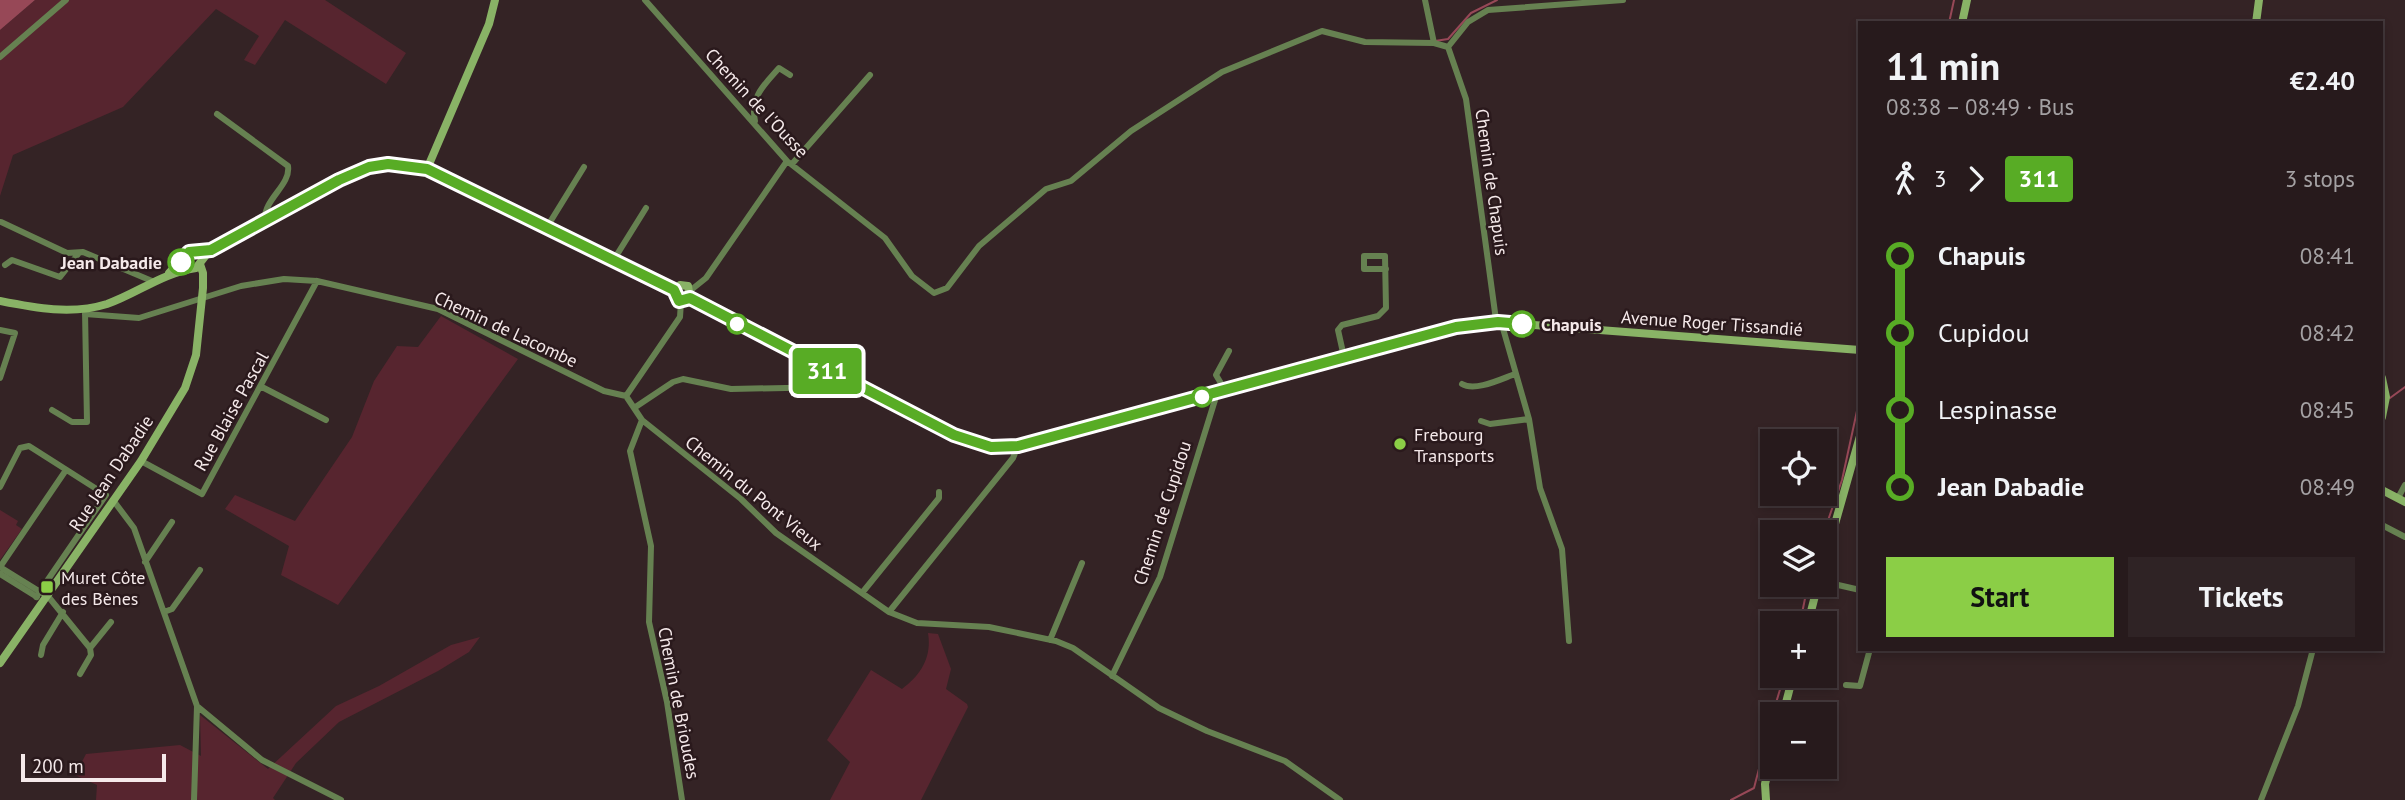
<!DOCTYPE html>
<html lang="en">
<head>
<meta charset="utf-8">
<style>
  :root { --surface:#271a1c; --page:#2f2325; --text:#f1f3f6; --muted:#a4a1a3; --line:#43383b; --accent:#8bce46 }
  body { margin:0; font-family:"PT Sans",sans-serif; background:var(--page); color:var(--text); height:100vh; display:flex; flex-direction:column; font-size:26px; white-space:nowrap }
  * { box-sizing:border-box; margin:0 }
  p { font-size:23px; color:var(--muted) }
  .icon { flex:none; width:38px; height:38px; fill:none; stroke:currentColor; stroke-width:2; stroke-linecap:round; stroke-linejoin:round }
  .map { position:relative; flex:1; overflow:hidden }
  .side { position:absolute; left:1858px; top:21px; width:525px; height:630px; display:flex; flex-direction:column; background:var(--surface); border-radius:0px; box-shadow:0 4px 10px #0003,0 0 0 2px var(--line) }
  .side>* { flex:none }
  .badge { padding:0 14px; border-radius:5px; font-size:24px; line-height:46px }
  .tools { position:absolute; left:1760px; top:429px; display:grid; gap:14px }
  .tools a { display:grid; place-items:center; width:77px; height:77px; border-radius:0px; background:var(--surface); box-shadow:0 4px 10px #0003,0 0 0 2px var(--line); font-size:35px }
  .scale { position:absolute; left:21px; bottom:18px; width:145px; box-sizing:border-box; padding-left:7px; border:4px solid #f5e9ea; border-top:0; font-size:19px; line-height:24px; white-space:nowrap; color:#f5e9ea; -webkit-text-stroke:5px #2a191c; paint-order:stroke }
  .map>.badge { position:absolute; translate:-50% -50%; box-shadow:0 0 0 4px #fff }
  .legs { display:flex; align-items:center; gap:10px; height:77px; padding:0 28px; font-size:23px }
  .legs p { margin-inline-start:auto }
  .head { display:flex; align-items:center; justify-content:space-between; height:119px; padding:0 28px }
  h1 { font-size:38px; font-weight:600; line-height:52px }
  .action { display:flex; gap:14px; margin-top:auto; padding:14px 28px }
  .action a { flex:1; height:80px; border-radius:0px; background:var(--accent); color:#111; font-size:28px; font-weight:600; line-height:80px; text-align:center }
  .action a+a { background:var(--page); color:var(--text) }
  ul { padding:0 28px; list-style:none }
  li { display:flex; align-items:center; gap:24px; height:77px; font-size:26px }
  li i { display:grid; place-items:center; width:10px; height:100%; margin:0 9px; background:currentColor }
  li i::after { content:''; width:18px; height:18px; margin:-9px; border:5px solid; border-radius:50%; background:var(--surface) }
  li p { margin-inline-start:auto }
  li:first-child i { background:linear-gradient(#0000 50%,currentColor 0) }
  li:last-child i { background:linear-gradient(currentColor 50%,#0000 0) }
  .map>svg:first-child { display:block }
</style>
</head>
<body>
<div class="map">
<svg width="2405" height="800" viewBox="0 0 2405 800">
  <rect width="100%" height="100%" fill="#342325"/>
  <path fill="#57252f" d="M35,0H325L406,53L386,84L285,20L255,65L244,60L259,36L216,9L123,107L13,155L0,196V30Z
    M441,316L518,359L338,605L281,575L289,546L225,509L235,495L295,521L352,437L374,381L397,346L418,347Z
    M0,510L18,521L16,525L22,529L0,560Z
    M928,633L938,634L951,669L946,689L967,704L968,707L921,800H830L850,762L827,740L871,670L902,689C921,675 932,657 928,633Z
    M480,637L469,652L438,671L339,722L296,763L273,798L275,800H96L97,785L75,775L86,754L180,745L201,756L200,715L268,769L336,706L379,686L451,645Z"/>
  <path fill="#974857" d="M0,0H35L0,30Z"/>
  <g fill="none" stroke-linecap="round" stroke-linejoin="round">
    <path stroke="#974857" stroke-width="2" d="M1949,23L1954,0
      M1435,41L1448,39L1471,13L1497,0
      M2390,398L2405,387
      M1824,532L1842,480L1860,397
      M1800,623L1808,584
      M1773,713L1784,676
      M1731,800L1754,788L1773,715"/>
    <path stroke="#668151" stroke-width="6" d="M645,0L787,161L885,238L912,276L934,293L947,288L979,246L1046,189L1071,181L1131,131L1222,72L1322,31L1365,42L1434,43L1448,47
      M1425,0L1434,43
      M1448,47L1466,99L1496,320L1502,325L1529,419L1540,488L1562,549L1569,641
      M1448,47L1468,22L1488,10L1623,0
      M0,57L66,0
      M217,114L288,166C291,185 264,199 265,219
      M755,121C750,97 764,85 779,68L790,75
      M792,164L870,75
      M1,222L67,253L83,252L152,281
      M547,227L584,167
      M613,261L646,208
      M5,265L12,260L60,277L79,253
      M691,290L706,278L787,161
      M681,302L680,317L626,396L642,420L630,451L651,546L649,622L667,702L682,800
      M85,314L139,318L241,286L284,279L317,281L438,309L604,391L626,396
      M0,330L15,333L0,378
      M1344,357L1338,330L1342,325L1378,316L1386,308L1385,256H1364V269H1386
      M1462,384C1475,392 1501,379 1515,374
      M262,387L326,420
      M1225,390L1216,375L1229,351
      M634,408L673,382L683,379L731,389L833,387
      M52,410L72,422H87L85,311
      M642,420L741,499L776,533L889,612L917,623L989,627L1056,641L1073,648L1159,708L1207,731L1285,761L1340,800
      M1481,421L1490,424L1529,419
      M141,461L202,494L317,281
      M0,487L20,448L29,446L106,495L36,597
      M2398,498L2405,485
      M113,500L134,528L197,706L262,760L341,800
      M2382,525L2405,537
      M145,562L172,522
      M0,567L66,470
      M0,567L42,593
      M0,574L37,597
      M1825,582L1860,590
      M862,593L939,498V492
      M47,595L90,648L91,655L80,674
      M164,612L172,609L200,570
      M889,612L1013,458L1018,446
      M1050,640L1082,563
      M90,648L111,622
      M41,655L43,645L63,612
      M1112,676L1160,577L1215,400L1213,394
      M1846,685L1860,686L1870,649
      M1799,766L1832,775
      M194,800L197,706
      M2261,800L2298,706L2313,649"/>
    <path stroke="#89b366" stroke-width="8" d="M1962,23L1967,0
      M2256,23L2259,0
      M427,169L489,24L495,0
      M169,273L187,254L211,250C256,225 320,181 368,168C387,162 407,166 427,169L674,291
      M674,291L680,285L688,286L690,298
      M674,291L679,301L690,298
      M690,298L954,435L991,447L1018,446L1479,323L1522,324L1860,350
      M0,301C35,308 72,315 107,304C138,293 162,273 196,268L210,250
      M2382,378L2386,397L2382,417
      M2382,490L2405,502
      M1825,559L1860,436
      M1808,623L1818,584
      M0,663L141,461L185,388L196,355L203,288V273L200,264
      M1783,714L1793,676
      M1766,800L1765,784L1773,750"/>
  </g>
  <g fill="none" stroke-linecap="round" stroke-linejoin="round">
    <g stroke="#fff" stroke-width="16">
      <path id="line-1" d="M181,262L189,252L211,250L339,180L369,167L388,164L427,169L674,290L679,301L690,298L954,435L991,447L1018,446L1456,327L1498,322L1522,324"/>
    </g>
    <use href="#line-1" stroke="#58ac25" stroke-width="10"/>
  </g>
  <g fill="#fff" stroke="#58ac25" stroke-width="3.5">
    <circle cx="181" cy="262" r="12"/>
    <circle cx="737" cy="324" r="9"/>
    <circle cx="1522" cy="324" r="12"/>
    <circle cx="1202" cy="397" r="9"/>
  </g>
  <g fill="#8bce46" stroke="#2a191c" stroke-width="2.5">
    <circle cx="1400" cy="444" r="7"/>
    <rect x="40" y="580" width="14" height="14" rx="3.5"/>
  </g>
  <g text-anchor="middle" dominant-baseline="central" stroke-width="5" stroke-linejoin="round" paint-order="stroke">
    <g font-size="18" fill="#f5e9ea" stroke="#2a191c">
      <text transform="translate(757 103) rotate(47)">Chemin de l'Ousse</text>
      <text transform="translate(1492 182) rotate(82)">Chemin de Chapuis</text>
      <text transform="translate(1712 323) rotate(4)">Avenue Roger Tissandié</text>
      <text transform="translate(506 329) rotate(25)">Chemin de Lacombe</text>
      <text transform="translate(231 411) rotate(-61)">Rue Blaise Pascal</text>
      <text transform="translate(111 473) rotate(-56)">Rue Jean Dabadie</text>
      <text transform="translate(754 493) rotate(39)">Chemin du Pont Vieux</text>
      <text transform="translate(1162 513) rotate(-72)">Chemin de Cupidou</text>
      <text transform="translate(679 703) rotate(79)">Chemin de Brioudes</text>
    </g>
    <g font-size="18" font-weight="bold" fill="#f5e9ea" stroke="#2a191c" text-anchor="end">
      <text x="162" y="262">Jean Dabadie</text>
      <text x="1541" y="324" text-anchor="start">Chapuis</text>
    </g>
    <g font-size="18" fill="#f5e9ea" stroke="#2a191c" text-anchor="start">
      <text x="1414" y="434">Frebourg<tspan x="1414" dy="21">Transports</tspan></text>
      <text x="61" y="577">Muret Côte<tspan x="61" dy="21">des Bènes</tspan></text>
    </g>
  </g>
</svg>
<div class="tools">
<a><svg class="icon" aria-label="locate" viewBox="0 0 24 24"><circle cx="12" cy="12" r="6"/><path d="M12 2v4M12 18v4M2 12h4M18 12h4"/></svg></a>
<a><svg class="icon" aria-label="layers" viewBox="0 0 24 24"><path d="M12 4l9 5-9 5-9-5zM3 14l9 5 9-5"/></svg></a>
<a>+</a>
<a>−</a>
</div>
<div class="scale">200 m</div>
<b class="badge" style="left:827px;top:371px;background:#58ac25;color:#fff">311</b>
<section class="side">
<div class="head"><div><h1>11 min</h1><p>08:38 – 08:49 · Bus</p></div><b>€2.40</b></div>
<div class="legs"><svg class="icon" aria-label="walk" viewBox="0 0 24 24"><circle cx="13" cy="4" r="2"/><path d="M13 8l-2 6 4 7M11 14l-3 7M7 12l3-4h3l4 4"/></svg>3<svg class="icon" aria-label="forward" viewBox="0 0 24 24"><path d="M9 5l7 7-7 7"/></svg><b class="badge" style="background:#58ac25;color:#fff">311</b><p>3 stops</p></div>
<ul>
<li><i style="color:#58ac25"></i><b>Chapuis</b><p>08:41</p></li>
<li><i style="color:#58ac25"></i><span>Cupidou</span><p>08:42</p></li>
<li><i style="color:#58ac25"></i><span>Lespinasse</span><p>08:45</p></li>
<li><i style="color:#58ac25"></i><b>Jean Dabadie</b><p>08:49</p></li>
</ul>
<div class="action"><a>Start</a><a>Tickets</a></div>
</section>
</div>
</body>
</html>
